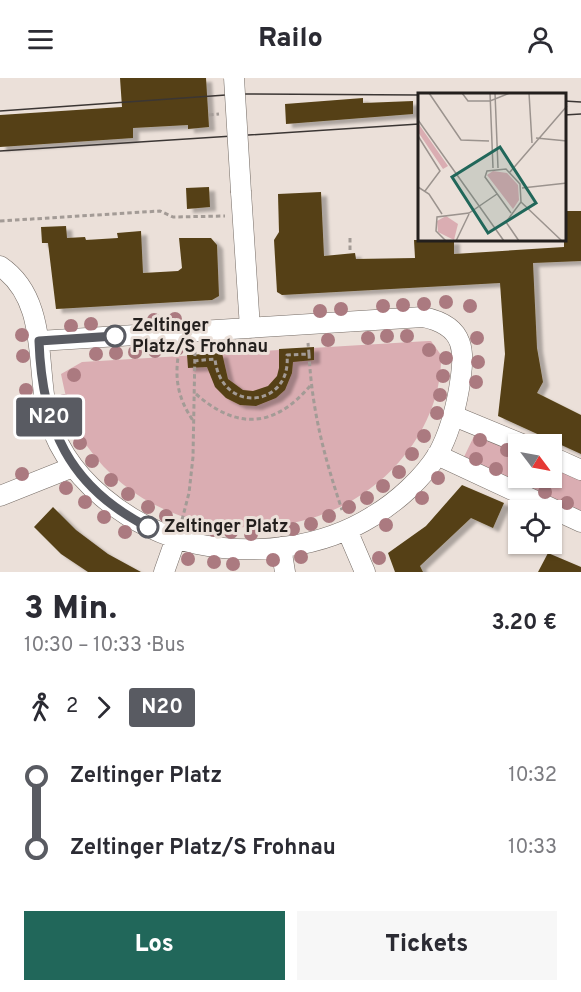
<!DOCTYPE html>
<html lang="de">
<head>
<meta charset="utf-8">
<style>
  :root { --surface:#fff; --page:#f7f7f7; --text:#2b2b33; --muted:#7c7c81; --accent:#21675a }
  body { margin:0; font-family:Overpass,sans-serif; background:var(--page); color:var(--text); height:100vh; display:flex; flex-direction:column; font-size:22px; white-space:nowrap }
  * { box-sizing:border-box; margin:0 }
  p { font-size:20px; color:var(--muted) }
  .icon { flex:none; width:33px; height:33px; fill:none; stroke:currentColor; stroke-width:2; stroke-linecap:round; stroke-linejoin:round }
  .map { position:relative; height:494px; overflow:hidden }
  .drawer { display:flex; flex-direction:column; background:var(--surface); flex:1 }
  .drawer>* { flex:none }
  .badge { padding:0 12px; border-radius:4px; font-size:21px; line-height:39px }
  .needle { width:39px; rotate:122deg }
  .buttons { position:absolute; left:508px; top:356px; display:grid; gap:12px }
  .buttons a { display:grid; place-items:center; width:54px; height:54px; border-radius:0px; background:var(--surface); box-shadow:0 2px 4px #0004; font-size:30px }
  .map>.badge { position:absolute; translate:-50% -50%; box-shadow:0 0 0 3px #fff }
  .legs { display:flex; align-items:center; gap:9px; height:66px; padding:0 24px; font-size:20px }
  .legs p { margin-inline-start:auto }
  .summary { display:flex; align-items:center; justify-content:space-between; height:102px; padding:0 24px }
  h1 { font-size:33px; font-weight:800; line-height:45px }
  .primary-button { display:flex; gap:12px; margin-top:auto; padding:12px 24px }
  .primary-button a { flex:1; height:69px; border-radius:0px; background:var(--accent); color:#fff; font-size:24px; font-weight:800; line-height:69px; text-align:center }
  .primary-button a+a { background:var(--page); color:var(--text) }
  ul { padding:0 24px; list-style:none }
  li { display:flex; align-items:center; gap:21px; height:72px; font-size:22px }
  li i { display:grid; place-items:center; width:9px; height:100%; margin:0 8px; background:currentColor }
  li i::after { content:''; width:15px; height:15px; margin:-8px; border:4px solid; border-radius:50%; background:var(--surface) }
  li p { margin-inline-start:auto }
  li:first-child i { background:linear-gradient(#0000 50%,currentColor 0) }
  li:last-child i { background:linear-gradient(currentColor 50%,#0000 0) }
  header { display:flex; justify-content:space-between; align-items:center; height:78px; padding:0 24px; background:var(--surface); font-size:27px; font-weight:800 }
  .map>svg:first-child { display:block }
</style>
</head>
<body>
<header><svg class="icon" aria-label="menu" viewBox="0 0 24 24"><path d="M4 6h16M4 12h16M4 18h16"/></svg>Railo<svg class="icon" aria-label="person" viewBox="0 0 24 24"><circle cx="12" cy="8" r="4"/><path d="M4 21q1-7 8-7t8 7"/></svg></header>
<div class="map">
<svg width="581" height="494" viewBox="0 0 581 494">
  <defs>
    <filter id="shadow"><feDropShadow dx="6" dy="4" stdDeviation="1.5" flood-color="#0004"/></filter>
  </defs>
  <rect width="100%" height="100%" fill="#ebe0d9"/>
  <path fill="#daadb2" d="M428,263H431L441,277C442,316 425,355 399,384C318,477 158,470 87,368C72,346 66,321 61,296L82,284Z
    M476,354L519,373V399H552V388L581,401V437L463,381Z"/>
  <path fill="#554015" filter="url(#shadow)" d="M120,0H206L209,49L188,51V47L133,50V60L0,69V37L122,29Z
    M363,20V25L413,23V36L286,46L285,26Z
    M209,109L210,129L187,131L186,110Z
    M321,114L324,178L355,175L356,181L415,180L414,162H454V176L564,169V133H581V183L533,185L537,270L543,304L537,315L581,337V376L498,338L505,276L500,205L282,217L277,214L274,162L279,154L278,116Z
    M66,148L67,160L85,159L86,162L118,160L117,155L141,153L143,195L178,193L182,190L179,160H211L217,167L219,218L212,222L56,231L48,165H42L41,149Z
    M314,269V282L293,284L292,295L285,312L276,320L256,328L240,327L226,320L215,309L207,289L188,290L187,277L222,275L228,301L243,312L253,313L268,308L277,298L279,290V271Z
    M462,407L504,425L493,450L471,440L420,488L423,494H395L388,475L426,448Z
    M53,429L76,452L108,476L141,494H88L61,476L34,449Z
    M548,475L581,489V494H538Z"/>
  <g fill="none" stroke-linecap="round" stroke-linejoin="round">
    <g stroke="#756c66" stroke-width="21">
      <path id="minor" d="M241,114L250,250
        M0,188C46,219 37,282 46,330C61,400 130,451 197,466C255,478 322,470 373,438C397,424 423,400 438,376C449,356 455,334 459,311C465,274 467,248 423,239L39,263
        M454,338L522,366
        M437,377L581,444
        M552,379L581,392
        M0,418L73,389
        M347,452L365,494
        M281,469L285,494
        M164,494L176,460"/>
    </g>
    <path stroke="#a39b96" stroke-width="3" stroke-dasharray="4.5 3" stroke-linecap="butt" d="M209,37L219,36
      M0,143L160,133L173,139L225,138
      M350,160V175
      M179,273C174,301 178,321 194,344
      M309,276C312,333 324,378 342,432
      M194,283L215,281C221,337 292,330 287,277L309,276L308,265
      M196,316C237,352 274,350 310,308
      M182,442L189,415L193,379L195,272"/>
    <use href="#minor" stroke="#fff" stroke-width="20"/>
    <path stroke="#3b3634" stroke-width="1.5" d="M564,23L581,24
      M0,33L240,16L419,17
      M564,37L581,36
      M0,73L419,46"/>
    <g stroke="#756c66" stroke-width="21" stroke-linecap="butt">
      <path id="minor-bridge" d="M234,0L241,114"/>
    </g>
    <use href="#minor-bridge" stroke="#fff" stroke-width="20"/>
  </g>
  <g fill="#ab7a80">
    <circle cx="446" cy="224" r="7"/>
    <circle cx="424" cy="226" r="7"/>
    <circle cx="403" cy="227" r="7"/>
    <circle cx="383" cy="228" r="7"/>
    <circle cx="470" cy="228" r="7"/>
    <circle cx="341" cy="231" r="7"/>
    <circle cx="320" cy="233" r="7"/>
    <circle cx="175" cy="241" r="7"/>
    <circle cx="154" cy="242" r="7"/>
    <circle cx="91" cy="246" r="7"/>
    <circle cx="71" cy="248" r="7"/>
    <circle cx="22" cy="257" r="7"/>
    <circle cx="387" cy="258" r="7"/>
    <circle cx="407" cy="258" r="7"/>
    <circle cx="368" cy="260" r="7"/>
    <circle cx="477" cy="260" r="7"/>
    <circle cx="328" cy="262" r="7"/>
    <circle cx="177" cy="271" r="7"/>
    <circle cx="429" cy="272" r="7"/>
    <circle cx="155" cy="273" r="7"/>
    <circle cx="135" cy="274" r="7"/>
    <circle cx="116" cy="275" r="7"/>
    <circle cx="96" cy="276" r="7"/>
    <circle cx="23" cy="278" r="7"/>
    <circle cx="446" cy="280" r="7"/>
    <circle cx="478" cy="284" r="7"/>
    <circle cx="74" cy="297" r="7"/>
    <circle cx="443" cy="298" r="7"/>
    <circle cx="476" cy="304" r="7"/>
    <circle cx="26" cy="312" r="7"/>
    <circle cx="440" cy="317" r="7"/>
    <circle cx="64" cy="323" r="7"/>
    <circle cx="437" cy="335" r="7"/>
    <circle cx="70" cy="345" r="7"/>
    <circle cx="424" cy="358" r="7"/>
    <circle cx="480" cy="362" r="7"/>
    <circle cx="80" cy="365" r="7"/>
    <circle cx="507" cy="372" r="7"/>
    <circle cx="412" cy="376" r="7"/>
    <circle cx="476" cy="381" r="7"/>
    <circle cx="92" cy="383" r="7"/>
    <circle cx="496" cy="391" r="7"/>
    <circle cx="399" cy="394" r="7"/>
    <circle cx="22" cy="396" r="7"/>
    <circle cx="438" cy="400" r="7"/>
    <circle cx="111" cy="402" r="7"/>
    <circle cx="383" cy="408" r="7"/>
    <circle cx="66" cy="410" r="7"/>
    <circle cx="545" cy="414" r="7"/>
    <circle cx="128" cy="416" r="7"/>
    <circle cx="367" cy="420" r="7"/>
    <circle cx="422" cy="420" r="7"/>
    <circle cx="85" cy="424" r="7"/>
    <circle cx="567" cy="425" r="7"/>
    <circle cx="148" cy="429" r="7"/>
    <circle cx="349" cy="429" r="7"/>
    <circle cx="166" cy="438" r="7"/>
    <circle cx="329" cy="438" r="7"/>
    <circle cx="104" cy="439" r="7"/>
    <circle cx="311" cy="446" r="7"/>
    <circle cx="386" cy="447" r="7"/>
    <circle cx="198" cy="449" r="7"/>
    <circle cx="293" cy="451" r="7"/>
    <circle cx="214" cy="452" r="7"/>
    <circle cx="125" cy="454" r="7"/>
    <circle cx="231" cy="454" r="7"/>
    <circle cx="251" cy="456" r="7"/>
    <circle cx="301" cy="479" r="7"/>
    <circle cx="379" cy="480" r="7"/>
    <circle cx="188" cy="481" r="7"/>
    <circle cx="273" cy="482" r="7"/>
    <circle cx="214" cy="484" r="7"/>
    <circle cx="233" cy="486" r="7"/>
  </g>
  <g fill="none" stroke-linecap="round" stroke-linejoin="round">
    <g stroke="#fff" stroke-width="14">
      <path id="line-1" d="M115,258L39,263C42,349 69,409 148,449"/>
    </g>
    <use href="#line-1" stroke="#595b62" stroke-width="9"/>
  </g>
  <g fill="#fff" stroke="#595b62" stroke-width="3">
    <circle cx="115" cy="258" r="10"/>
    <circle cx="148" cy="449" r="10"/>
  </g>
  <g text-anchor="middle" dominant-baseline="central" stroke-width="6" stroke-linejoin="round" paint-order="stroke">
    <g font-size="18" font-weight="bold" fill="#231f1d" stroke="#ebe0d9" text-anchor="start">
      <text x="132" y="248">Zeltinger<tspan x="132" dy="21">Platz/S Frohnau</tspan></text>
      <text x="164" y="449">Zeltinger Platz</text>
    </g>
  </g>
  <g transform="translate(418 15)">
    <rect width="148" height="148" fill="#ebe0d9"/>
    <path d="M0,30L30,73L25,76L0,39ZM75,78L89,80L100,92L101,107L95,116L69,82ZM28,123L40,131L36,147L20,139L19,128Z" fill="#daadb2"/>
    <path fill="none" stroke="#9b938e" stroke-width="1.5" d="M11,0L43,47L71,48M44,0L50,8H72L92,0M72,0L75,75M77,0L80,75M111,0L114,50M0,27L86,148M0,43L22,78L7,98M118,45L149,48M92,79L149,13M0,94L11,101L24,121M104,95L149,90M103,109L144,148M93,120L67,84L69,78L88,76L102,91L103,109L88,129L101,148M28,148L18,138L19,124L51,120L79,101M38,148L51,121"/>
    <path fill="#21675a" fill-opacity="0.15" stroke="#21675a" stroke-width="3" d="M82,54L118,110L70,140L34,84Z"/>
    <rect width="148" height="148" fill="none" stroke="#231f1d" stroke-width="3"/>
  </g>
</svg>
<div class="buttons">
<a><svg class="needle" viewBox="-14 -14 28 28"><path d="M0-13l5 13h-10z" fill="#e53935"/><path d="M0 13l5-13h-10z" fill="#7c7c81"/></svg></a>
<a><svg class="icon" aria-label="locate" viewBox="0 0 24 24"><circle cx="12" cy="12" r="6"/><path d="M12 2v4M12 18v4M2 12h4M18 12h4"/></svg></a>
</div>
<b class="badge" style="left:49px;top:339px;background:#595b62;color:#fff">N20</b>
</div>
<section class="drawer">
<div class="summary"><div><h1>3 Min.</h1><p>10:30 – 10:33 · Bus</p></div><b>3.20 €</b></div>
<div class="legs"><svg class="icon" aria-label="walk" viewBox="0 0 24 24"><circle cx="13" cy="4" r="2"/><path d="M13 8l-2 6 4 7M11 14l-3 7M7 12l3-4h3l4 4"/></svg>2<svg class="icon" aria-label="forward" viewBox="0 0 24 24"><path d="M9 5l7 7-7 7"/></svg><b class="badge" style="background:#595b62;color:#fff">N20</b></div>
<ul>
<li><i style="color:#595b62"></i><b>Zeltinger Platz</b><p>10:32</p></li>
<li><i style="color:#595b62"></i><b>Zeltinger Platz/S Frohnau</b><p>10:33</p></li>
</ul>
<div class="primary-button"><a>Los</a><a>Tickets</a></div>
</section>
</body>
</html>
